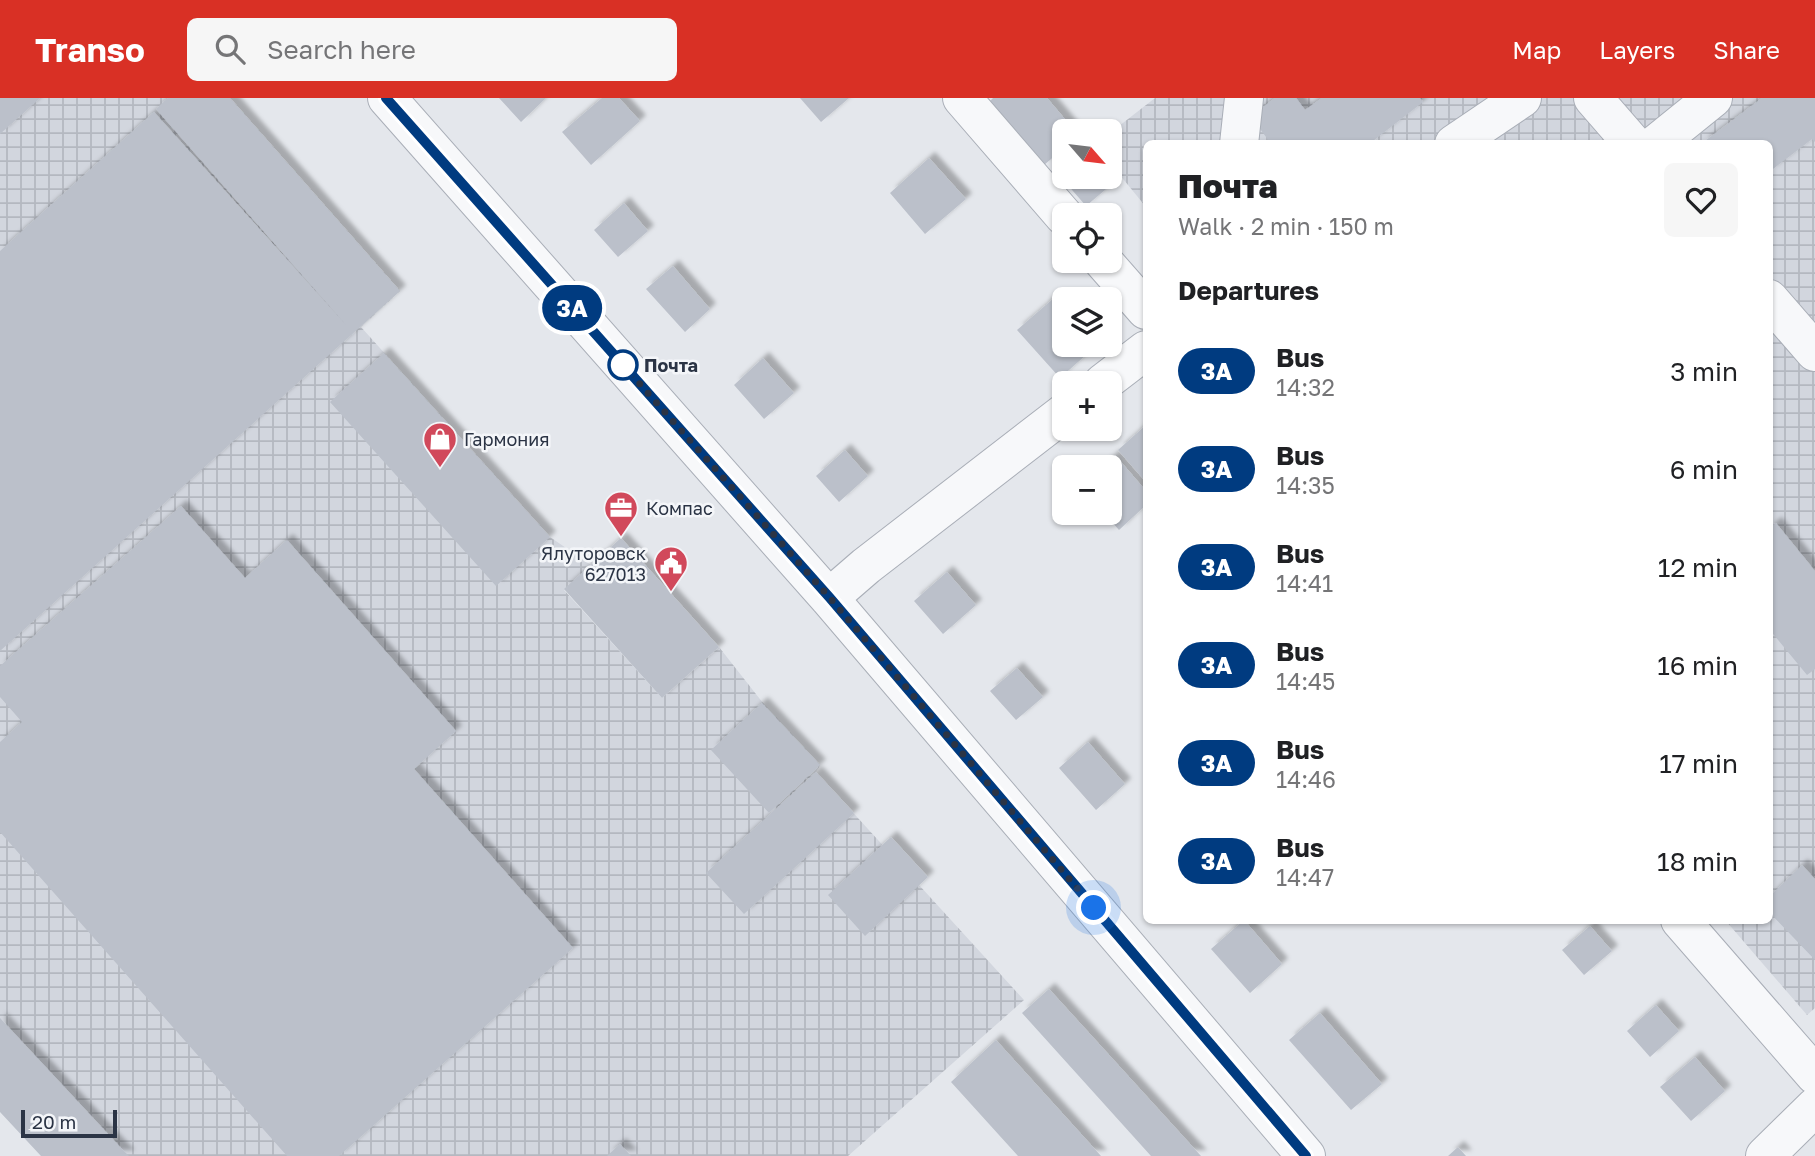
<!DOCTYPE html>
<html lang="en">
<head>
<meta charset="utf-8">
<style>
  :root { --surface:#fff; --page:#f6f6f6; --text:#202124; --muted:#757577; --accent:#d93025 }
  body { margin:0; font-family:"Golos Text",sans-serif; background:var(--page); color:var(--text); height:100vh; display:flex; flex-direction:column; font-size:26px; white-space:nowrap }
  * { box-sizing:border-box; margin:0 }
  p { font-size:23px; color:var(--muted) }
  .icon { flex:none; width:38px; height:38px; fill:none; stroke:currentColor; stroke-width:2; stroke-linecap:round; stroke-linejoin:round }
  .map { position:relative; flex:1; overflow:hidden }
  .panel { position:absolute; left:1143px; top:42px; width:630px; height:784px; display:flex; flex-direction:column; background:var(--surface); border-radius:10px; box-shadow:0 2px 5px #0004 }
  .panel>* { flex:none }
  .badge { padding:0 14px; border-radius:23px; font-size:24px; line-height:46px }
  .needle { width:46px; rotate:118deg }
  .tools { position:absolute; left:1052px; top:21px; display:grid; gap:14px }
  .tools a { display:grid; place-items:center; width:70px; height:70px; border-radius:10px; background:var(--surface); box-shadow:0 2px 5px #0004; font-size:35px }
  .scale { position:absolute; left:21px; bottom:18px; width:96px; box-sizing:border-box; padding-left:7px; border:4px solid #2b3445; border-top:0; font-size:19px; line-height:24px; white-space:nowrap; color:#2b3445; -webkit-text-stroke:5px #f4f6f9; paint-order:stroke }
  .you { position:absolute; width:35px; height:35px; margin:-18px; border:5px solid #fff; border-radius:50%; background:#1a73e8; box-shadow:0 0 0 10px #1a73e833 }
  .map>.badge { position:absolute; translate:-50% -50%; box-shadow:0 0 0 4px #fff }
  h2 { padding:0 35px; font-size:26px; line-height:63px }
  .round { display:grid; place-items:center; flex:none; width:74px; height:74px; border-radius:10px; background:var(--page) }
  .head { display:flex; align-items:center; justify-content:space-between; height:119px; padding:0 35px }
  h1 { font-size:33px; font-weight:800; line-height:52px }
  ul { padding:0; list-style:none }
  li { display:flex; align-items:center; gap:21px; height:98px; padding:0 35px }
  li div { flex:1 }
  li b { display:block; font-size:26px }
  li em { font-style:normal }
  li .badge { min-width:77px; font-weight:700; text-align:center }
  header { display:flex; align-items:center; gap:42px; box-sizing:border-box; height:98px; padding:0 35px; background:var(--accent); color:#fff }
  header strong { font-size:33px }
  nav { display:flex; gap:38px; margin-inline-start:auto; font-size:24px }
  .search { width:490px; height:63px; background:var(--page); display:flex; align-items:center; gap:18px; box-sizing:border-box; padding:0 24px; border-radius:10px; color:var(--muted); font-size:26px }
  .map>svg:first-child { display:block }
</style>
</head>
<body>
<header>
<strong>Transo</strong>
<div class="search"><svg class="icon" aria-label="search" viewBox="0 0 24 24"><circle cx="10" cy="10" r="6"/><path d="M15 15l6 6"/></svg>Search here</div>
<nav><a>Map</a><a>Layers</a><a>Share</a></nav>
</header>
<div class="map">
<svg width="1815" height="1058" viewBox="0 0 1815 1058">
  <defs>
    <pattern id="industrial-grid" width="8" height="8" patternUnits="userSpaceOnUse" patternTransform="scale(1.75)"><rect width="8" height="8" fill="#d2d6de"/><path d="M0 4h8M4 0v8" fill="none" stroke="#b4b8c0"/></pattern>
    <filter id="shadow"><feDropShadow dx="6" dy="-6" stdDeviation="2" flood-color="#0004"/></filter>
  </defs>
  <rect width="100%" height="100%" fill="#e4e7ec"/>
  <path fill="url(#industrial-grid)" d="M0,0H230L400,193L361,229L550,439L591,467L564,492L662,600L719,549L763,605L820,667L816,674L1024,902L848,1058H45L0,1009Z
    M1155,0H1815V910L1807,917L1726,823L1769,822V46H1146V109L1110,65V35Z"/>
  <path fill="#bbc0ca" filter="url(#shadow)" d="M0,0H40L0,36Z
    M168,0H230L400,193L0,553V153L154,14L347,228L156,11Z
    M499,0H546L521,24Z
    M602,0H619L640,23L591,67L562,34Z
    M800,0H849L821,24Z
    M993,0H1047L1075,33H1064V50L1044,67L990,3Z
    M1275,0H1296L1305,12L1322,0H1420L1423,4L1369,46H1271L1251,18Z
    M1762,0H1815V44L1812,41L1769,74V46H1701Z
    M929,60L966,101L925,136L890,95Z
    M1073,79H1106L1112,86L1086,108L1066,85Z
    M624,105L648,133L618,159L594,132Z
    M673,168L710,211L685,234L646,191Z
    M1054,200L1064,212V247L1096,248L1060,280L1017,232Z
    M384,255L550,439L496,488L330,304Z
    M763,260L794,295L764,321L734,287Z
    M1146,327V384L1118,352Z
    M845,352L868,378L839,404L816,378Z
    M1115,357L1146,393V407L1119,432L1104,415H1110V369H1101Z
    M181,408L245,480L287,442L456,633L414,671L573,850L339,1058H287L0,734V644L22,624L0,599V568Z
    M1776,425L1815,473V571L1807,577L1769,531V430Z
    M621,440L719,549L662,600L564,491Z
    M947,474L976,507L943,536L914,503Z
    M1017,570L1043,599L1016,622L990,593Z
    M762,605L820,667L769,715L711,652Z
    M1088,644L1125,686L1096,712L1059,670Z
    M816,674L854,715L744,816L706,775Z
    M891,739L928,779L865,838L828,797Z
    M1802,767L1815,781V862L1769,814V799Z
    M1244,822L1282,866L1250,895L1211,851Z
    M1590,828L1612,853L1584,877L1562,852Z
    M1049,891L1201,1058H1151L1022,915Z
    M1656,907L1679,933L1650,959L1627,933Z
    M1320,915L1382,986L1351,1012L1289,942Z
    M0,920L122,1051L129,1058H41L0,1014Z
    M996,942L1101,1058H1018L951,984Z
    M1695,959L1725,993L1691,1023L1660,989Z
    M620,1046L631,1058H607Z
    M1458,1049L1466,1058H1448Z"/>
  <g fill="none" stroke-linecap="round" stroke-linejoin="round">
    <g stroke="#a9aeb7" stroke-width="40">
      <path id="minor" d="M387,0L829,500L1306,1058
        M962,0L1064,118
        M1593,0L1633,46
        M1239,46L1244,0
        M1454,46L1522,0
        M1656,46L1713,0
        M1103,163L1146,212
        M1769,201L1815,254
        M1103,285L1146,252
        M829,500L866,468L1064,315
        M1680,822L1815,977
        M1765,1058L1815,1009"/>
    </g>
    <use href="#minor" stroke="#f7f8fa" stroke-width="38"/>
  </g>
  <g fill="none" stroke-linecap="round" stroke-linejoin="round">
    <g stroke="#fff" stroke-width="16">
      <path id="line" d="M386,0L830,500L1306,1058"/>
    </g>
    <use href="#line" stroke="#003b80" stroke-width="10"/>
    <path stroke="#2b3445" stroke-width="7" stroke-dasharray="0 12.6" d="M623,267L830,500L1094,810"/>
  </g>
  <defs>
    <g id="shop-pin" transform="scale(1.75)"><path d="M0 17L-7.5 6A9.5 9.5 0 1 1 7.5 6Z" fill="#d1495b" stroke="#f4f6f9"/><path d="M-5-2.5h2.3a2.7 3.5 0 0 1 5.4 0H5L5.5 6h-11ZM-1.5-2.5h3a1.5 2.3 0 0 0-3 0Z" fill="#fff"/></g>
    <g id="office-pin" transform="scale(1.75)"><path d="M0 17L-7.5 6A9.5 9.5 0 1 1 7.5 6Z" fill="#d1495b" stroke="#f4f6f9"/><path d="M-6-3h4V-5.5h4V-3h4V5H-6ZM-1-4.5V-3h2v-1.5ZM-6 0V1H6V0Z" fill="#fff"/></g>
    <g id="civic-pin" transform="scale(1.75)"><path d="M0 17L-7.5 6A9.5 9.5 0 1 1 7.5 6Z" fill="#d1495b" stroke="#f4f6f9"/><path d="M-.6-6.5H3V-4.5H.6V-3L4-1V1h2V6H-6V1h2V-1L-.6-3ZM-1.2 2.5V6h2.4V2.5Z" fill="#fff"/></g>
  </defs>
  <g fill-rule="evenodd">
    <use href="#shop-pin" x="440" y="341"/>
    <use href="#office-pin" x="621" y="410"/>
    <use href="#civic-pin" x="671" y="465"/>
  </g>
  <circle fill="#fff" stroke="#003b80" stroke-width="3.5" cx="623" cy="267" r="14"/>
  <g text-anchor="middle" dominant-baseline="central" stroke-width="5" stroke-linejoin="round" paint-order="stroke">
    <g font-size="18" font-weight="bold" fill="#2b3445" stroke="#f4f6f9" text-anchor="start">
      <text x="644" y="267">Почта</text>
    </g>
    <g font-size="18" fill="#2b3445" stroke="#f4f6f9" text-anchor="start">
      <text x="464" y="341">Гармония</text>
      <text x="646" y="410">Компас</text>
      <text x="646" y="455" text-anchor="end">Ялуторовск<tspan x="646" dy="21">627013</tspan></text>
    </g>
  </g>
</svg>
<div class="tools">
<a><svg class="needle" viewBox="-14 -14 28 28"><path d="M0-13l5 13h-10z" fill="#e53935"/><path d="M0 13l5-13h-10z" fill="#757577"/></svg></a>
<a><svg class="icon" aria-label="locate" viewBox="0 0 24 24"><circle cx="12" cy="12" r="6"/><path d="M12 2v4M12 18v4M2 12h4M18 12h4"/></svg></a>
<a><svg class="icon" aria-label="layers" viewBox="0 0 24 24"><path d="M12 4l9 5-9 5-9-5zM3 14l9 5 9-5"/></svg></a>
<a>+</a>
<a>−</a>
</div>
<div class="scale">20 m</div>
<div class="you" style="left:1094px;top:810px"></div>
<b class="badge" style="left:572px;top:210px;background:#003b80;color:#fff">3А</b>
<section class="panel">
<div class="head"><div><h1>Почта</h1><p>Walk · 2 min · 150 m</p></div><a class="round"><svg class="icon" aria-label="heart" viewBox="0 0 24 24"><path d="M12 20l-8-8c-3-5 5-10 8-4 3-6 11-1 8 4z"/></svg></a></div>
<h2>Departures</h2>
<ul>
<li><span class="badge" style="background:#003b80;color:#fff">3А</span><div><b>Bus</b><p>14:32</p></div><em>3 min</em></li>
<li><span class="badge" style="background:#003b80;color:#fff">3А</span><div><b>Bus</b><p>14:35</p></div><em>6 min</em></li>
<li><span class="badge" style="background:#003b80;color:#fff">3А</span><div><b>Bus</b><p>14:41</p></div><em>12 min</em></li>
<li><span class="badge" style="background:#003b80;color:#fff">3А</span><div><b>Bus</b><p>14:45</p></div><em>16 min</em></li>
<li><span class="badge" style="background:#003b80;color:#fff">3А</span><div><b>Bus</b><p>14:46</p></div><em>17 min</em></li>
<li><span class="badge" style="background:#003b80;color:#fff">3А</span><div><b>Bus</b><p>14:47</p></div><em>18 min</em></li>
</ul>
</section>
</div>
</body>
</html>
